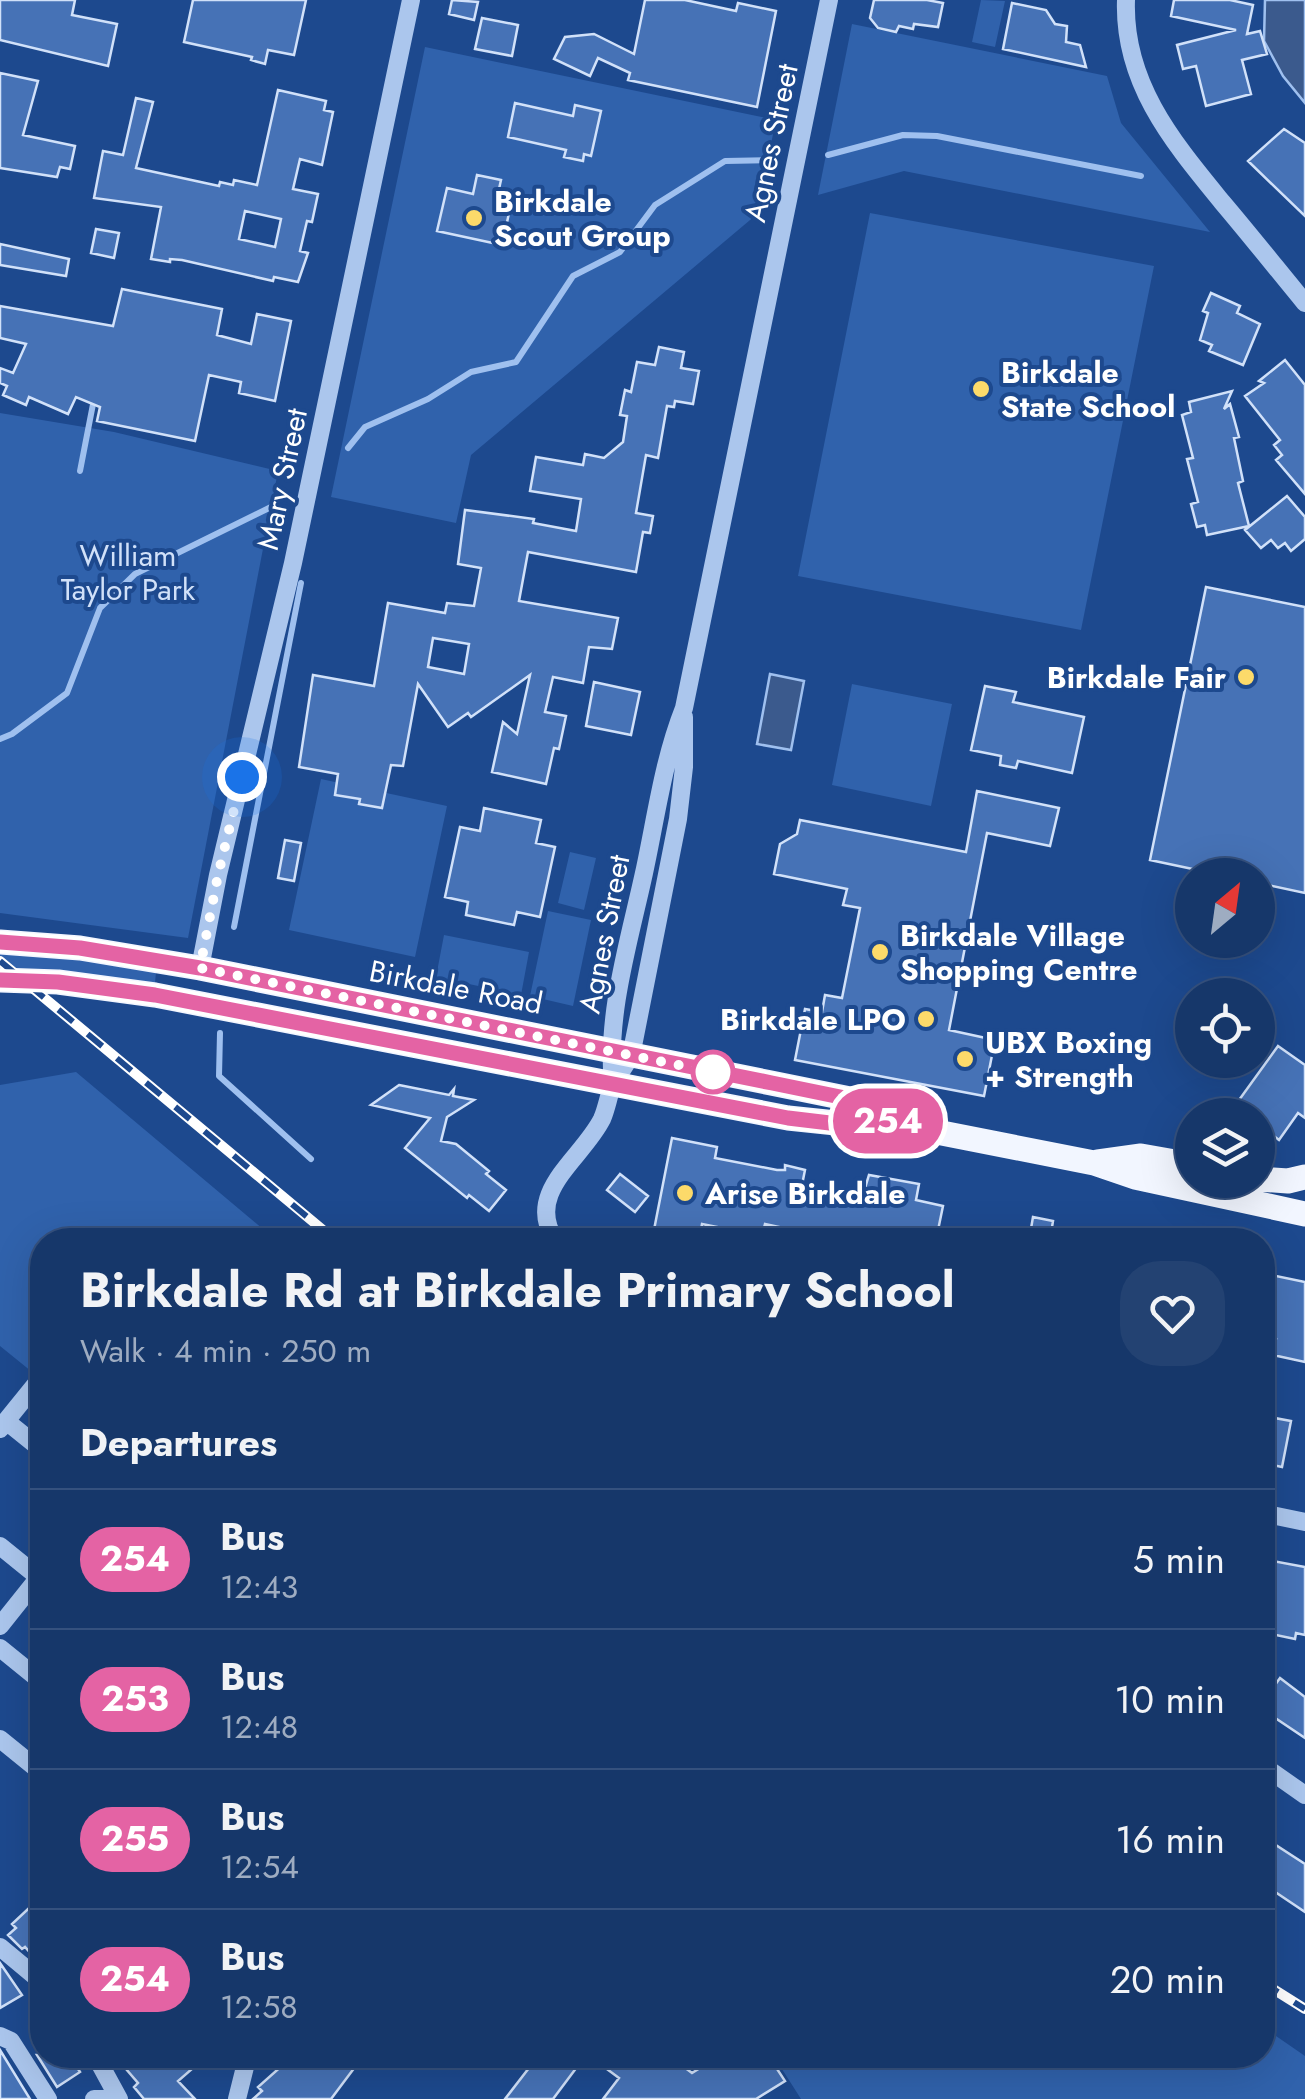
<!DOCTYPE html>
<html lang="en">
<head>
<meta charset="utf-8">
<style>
  :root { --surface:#16376a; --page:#234272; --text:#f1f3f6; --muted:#9eacc1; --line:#35517e }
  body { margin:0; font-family:Jost,sans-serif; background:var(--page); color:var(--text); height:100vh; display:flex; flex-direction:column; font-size:38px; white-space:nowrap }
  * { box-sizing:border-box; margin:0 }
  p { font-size:32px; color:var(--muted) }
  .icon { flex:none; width:55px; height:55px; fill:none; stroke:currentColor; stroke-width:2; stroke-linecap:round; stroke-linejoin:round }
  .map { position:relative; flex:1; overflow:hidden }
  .drawer { position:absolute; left:30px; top:1228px; width:1245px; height:840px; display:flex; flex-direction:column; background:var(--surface); border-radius:40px; box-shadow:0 10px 40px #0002,0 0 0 2px var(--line) }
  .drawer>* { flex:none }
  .badge { padding:0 20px; border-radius:32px; font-size:35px; line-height:65px }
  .needle { width:65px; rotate:29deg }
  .fabs { position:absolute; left:1175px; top:858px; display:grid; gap:20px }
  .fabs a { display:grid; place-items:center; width:100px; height:100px; border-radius:50%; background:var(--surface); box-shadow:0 10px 40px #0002,0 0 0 2px var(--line); font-size:50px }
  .you { position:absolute; width:50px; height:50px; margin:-25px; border:8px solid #fff; border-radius:50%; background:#1a73e8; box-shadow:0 0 0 15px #1a73e833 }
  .map>.badge { position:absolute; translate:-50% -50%; box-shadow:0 0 0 5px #fff }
  h2 { padding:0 50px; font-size:38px; line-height:90px }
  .round { display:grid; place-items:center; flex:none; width:105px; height:105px; border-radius:40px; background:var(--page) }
  .headline { display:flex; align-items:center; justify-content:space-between; height:170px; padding:0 50px }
  h1 { font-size:48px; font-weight:700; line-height:75px }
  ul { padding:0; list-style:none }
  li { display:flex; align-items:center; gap:30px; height:140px; padding:0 50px; border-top:2px solid var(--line) }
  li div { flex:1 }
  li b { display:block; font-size:38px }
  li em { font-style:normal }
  li .badge { min-width:110px; font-weight:700; text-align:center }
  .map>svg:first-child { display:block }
</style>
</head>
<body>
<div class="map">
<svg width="1305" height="2099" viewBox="0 0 1305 2099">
  <rect width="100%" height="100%" fill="#1d498e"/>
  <path fill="#3062ac" d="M981,0L1005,1L995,47L972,42Z
    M852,24L1107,76L1121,123L1210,232L904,171L818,195Z
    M425,47L776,120L756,215L471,455L456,523L331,497Z
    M870,213L1154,266L1081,630L798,576Z
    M0,413L114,432L278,471L188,938L0,913Z
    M852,684L952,704L931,806L832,785Z
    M321,779L447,806L415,957L289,930Z
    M570,852L596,858L584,910L558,903Z
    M548,911L591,920L573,1006L530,996Z
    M444,935L529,952L521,995L436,977Z
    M0,953L68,958L156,972L155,983L0,970Z
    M76,1072L276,1240H42V1380L0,1346V1085Z
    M1263,2027L1305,2056V2099H801L773,2055H1262Z"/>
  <path fill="#3b5a8d" stroke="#9fc0ef" stroke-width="2.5" d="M1265,0H1305V103L1283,76L1264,41Z
    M770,674L804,681L791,750L757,744Z"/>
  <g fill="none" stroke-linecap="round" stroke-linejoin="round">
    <path stroke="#9fc0ef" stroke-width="6" d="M828,155L903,135L937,136L1141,176
      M348,448L365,427L428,399L471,372L516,362L573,276L620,252L655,205L725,161L777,160
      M80,471L94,399
      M0,739L12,734L67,693L100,608L135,574L271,507
      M234,927L301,583
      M220,1033L219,1076L311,1159"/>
  </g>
  <path fill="#4672b6" stroke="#d1e1f9" stroke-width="2.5" fill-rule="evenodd" d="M0,0H75L72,15L117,24L108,66L0,40Z
    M193,0H306L294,55L268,50L265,64L251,60L252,57L184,42Z
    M452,0L478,2L474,20L449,14Z
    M645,0H685L736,11L738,3L776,11L757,107L628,80L630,73L598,58L590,76L554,59L565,37L594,34L634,54Z
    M874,0H927L943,3L938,27L914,24L913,29L899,26L896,32L878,28L870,18Z
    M1174,0H1230L1253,5L1247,34L1260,31L1267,54L1242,60L1251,94L1206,106L1196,66L1183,69L1177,45L1236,30L1171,16Z
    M1012,3L1046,10L1055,24L1067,26L1066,42L1080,45L1086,67L1003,49Z
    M482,18L518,25L512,56L475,49Z
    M0,73L38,81L23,135L75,146L70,169L60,167L57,177L0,168Z
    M278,90L326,101L324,110L333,112L322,165L300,159L293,189L318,194L312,222L307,221L300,251L308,253L298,282L274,277L273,281L182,260L170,259V262L151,259L161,207L94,198L103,151L123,155L136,98L153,102L136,168L219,186L220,182L233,185L234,180L257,185ZM245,211L281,219L275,247L239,239Z
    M515,103L573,116L575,105L601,111L591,156L584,154L583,161L564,157L566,150L508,137Z
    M1284,129L1305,143V216L1248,161Z
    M477,175L501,180L497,198L511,204L502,245L437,231L447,188L473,194Z
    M96,229L119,233L114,258L91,253Z
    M0,244L69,259L66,276L0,265Z
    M122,289L222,309L217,335L251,344L257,314L291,321L275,401L239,393L241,382L209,375L195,441L97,421L100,407L76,397L68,414L29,397L26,405L3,395L7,386L0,383V368L13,373L26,344L0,338V306L113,326Z
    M1211,293L1240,306L1237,313L1260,324L1243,365L1209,351L1212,345L1200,340L1208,313L1203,311Z
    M659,347L684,352L681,368L699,371L693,404L675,401L674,407L667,406L658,458L646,455L636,513L653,516L650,533L643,532L636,572L528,552L519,601L618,618L612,649L589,647L583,683L553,677L545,712L566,716L559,749L554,748L546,784L492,772L503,722L517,734L530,675L471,717L468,713L448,727L418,684L403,766L391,765L382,808L359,804L360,799L335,795L338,774L299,767L313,675L374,686L388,603L445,613L447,603L474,606L481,568L458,564L465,510L534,519L533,523L576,531L581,499L530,491L536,457L583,465L585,454L604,458L623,442L627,416L620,415L625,390L631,392L637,362L655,365ZM433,638L469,644L464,674L428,667Z
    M1285,360L1305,385V494L1276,460L1282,455L1274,445L1280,440L1245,396L1264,383L1259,381Z
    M1232,391L1224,409L1230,404L1239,437L1234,438L1243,481L1238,483L1249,526L1207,535L1205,525L1197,527L1191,504L1198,502L1187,459L1193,458L1182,415L1191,412L1189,402Z
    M1287,496L1305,517V539L1291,551L1285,543L1278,548L1271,540L1261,548L1245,530Z
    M1206,587L1305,607V893L1258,883V875H1221L1150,860Z
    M594,682L640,692L631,735L586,726Z
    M985,686L1016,692L1013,702L1084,717L1072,773L1018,761L1016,768L1000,765L1001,756L971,750Z
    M977,791L1059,808L1050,846L987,833L949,1030L995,1040L984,1096L795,1060L805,1009L822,1012L825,995L842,998L860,908L843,905L847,889L774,874L780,844L797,834L800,820L966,852Z
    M484,808L541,820L536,843L555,847L540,917L517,912L514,925L466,915L468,902L445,897L460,827L480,831Z
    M285,840L301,843L294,881L278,878Z
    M1278,1046L1305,1065V1118L1298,1113L1279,1140L1258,1124V1115H1245L1234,1107Z
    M399,1085L449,1095L454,1089L453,1096L474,1100L447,1117L441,1141L456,1144L489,1171L486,1174L506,1190L489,1211L469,1195L467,1198L405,1148L430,1118L371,1105Z
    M672,1138L717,1147L715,1158L777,1170H785V1165L805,1170L801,1190L861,1201L869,1175L919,1184L916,1200L943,1206L936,1240H800L802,1232L765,1224L762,1236L702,1224L699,1240H652Z
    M620,1174L648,1196L635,1212L607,1190Z
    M1033,1217L1053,1221L1050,1240H1029Z
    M1262,1273L1305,1282V1362L1273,1355L1276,1339L1262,1336Z
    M1264,1416L1291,1421L1282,1467L1262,1463Z
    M1262,1559L1305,1567V1635L1296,1633L1295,1639L1262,1632Z
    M1280,1678L1305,1697V1738L1262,1709L1270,1698L1267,1696Z
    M1262,1836L1305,1864V1912L1262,1883Z
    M42,1896V1966L25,1947L22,1949L8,1935L16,1928L12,1924Z
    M0,1963L22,1995L0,2008Z
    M0,2050L30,2099H0Z
    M37,2055H69L80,2072L57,2087Z
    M114,2055H208L178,2081L195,2099H144L134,2087L138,2083Z
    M294,2055H364L331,2099H253L262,2091L258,2087Z
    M539,2055H586L553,2099H505Z
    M588,2055H668L692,2073L721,2055H768L785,2081L756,2099H603L619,2078Z"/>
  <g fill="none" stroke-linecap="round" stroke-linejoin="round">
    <path stroke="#abc6ed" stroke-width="18" d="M1126,0C1123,83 1173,142 1222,202C1250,235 1277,269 1305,303
      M200,968L218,875L293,563L411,0
      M613,1086C606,1015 629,942 644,873C656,818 663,761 684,708L829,0
      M555,1240C524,1192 582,1159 602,1119C606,1110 608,1099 611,1090C616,1078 624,1067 631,1056L678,819L684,767V717
      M6,1421L40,1379
      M0,1429L6,1421L42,1450
      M1262,1513L1305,1522
      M0,1546L42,1580
      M0,1626L39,1577
      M0,1648L42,1682
      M0,1739L42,1773
      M1262,1765L1305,1795
      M0,1947L42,1982
      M0,2036L11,2041L48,2099
      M95,2055L119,2099
      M94,2099H108
      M237,2099L248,2055"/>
    <path stroke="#f2f6ff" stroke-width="25" d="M0,942L80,948L200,968L771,1083L855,1100L891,1123
      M0,980L58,982L155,995L788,1118L855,1125L891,1123L1094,1163L1135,1177L1305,1214
      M1098,1162L1141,1156L1192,1165
      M1258,1179L1288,1181L1305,1177"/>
    <g stroke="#fff" stroke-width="10">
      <path id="rail" d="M0,961L335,1240
        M1262,1982L1305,2009"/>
    </g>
    <use href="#rail" stroke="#1d498e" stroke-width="6" stroke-dasharray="19" stroke-linecap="butt"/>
  </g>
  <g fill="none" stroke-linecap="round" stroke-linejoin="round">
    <g stroke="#fff" stroke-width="22">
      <path id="line" d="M0,942L80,948L200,968L772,1083L855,1100L891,1123L855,1126L788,1118L155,995L58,982L0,980"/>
    </g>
    <use href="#line" stroke="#e463a4" stroke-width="15"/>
    <path stroke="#fff" stroke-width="10" stroke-dasharray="0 18" d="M242,777L218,875L200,968L713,1072"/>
  </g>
  <g fill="#fcda6a" stroke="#1d498e" stroke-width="4">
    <circle cx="474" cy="218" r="10"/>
    <circle cx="981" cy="389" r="10"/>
    <circle cx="1246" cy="677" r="10"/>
    <circle cx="880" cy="952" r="10"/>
    <circle cx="926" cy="1019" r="10"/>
    <circle cx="965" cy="1059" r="10"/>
    <circle cx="685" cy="1193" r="10"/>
  </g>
  <circle fill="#fff" stroke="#e463a4" stroke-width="5" cx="713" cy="1072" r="20"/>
  <g text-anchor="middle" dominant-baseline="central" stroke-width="8" stroke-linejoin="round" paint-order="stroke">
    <g font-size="30" fill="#fff" stroke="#1d498e">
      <text transform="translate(771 143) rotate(-78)">Agnes Street</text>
      <text transform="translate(282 479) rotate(-78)">Mary Street</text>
      <text transform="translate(604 934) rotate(-79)">Agnes Street</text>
      <text transform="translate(456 987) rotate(11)">Birkdale Road</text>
    </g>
    <g font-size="30" font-weight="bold" fill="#fff" stroke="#1d498e" text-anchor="start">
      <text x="494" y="201">Birkdale<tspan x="494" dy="34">Scout Group</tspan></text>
      <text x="1001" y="372">Birkdale<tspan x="1001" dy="34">State School</tspan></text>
      <text x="1226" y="677" text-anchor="end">Birkdale Fair</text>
      <text x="900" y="935">Birkdale Village<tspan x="900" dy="34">Shopping Centre</tspan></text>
      <text x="906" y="1019" text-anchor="end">Birkdale LPO</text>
      <text x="985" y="1042">UBX Boxing<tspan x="985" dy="34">+ Strength</tspan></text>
      <text x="705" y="1193">Arise Birkdale</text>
    </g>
    <g font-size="30" fill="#d1e1f9" stroke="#1d498e">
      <text x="128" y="555">William<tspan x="128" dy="34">Taylor Park</tspan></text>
    </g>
  </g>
</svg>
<div class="fabs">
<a><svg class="needle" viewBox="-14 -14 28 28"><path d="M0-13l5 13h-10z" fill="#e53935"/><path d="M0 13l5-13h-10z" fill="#9eacc1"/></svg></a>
<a><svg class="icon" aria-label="locate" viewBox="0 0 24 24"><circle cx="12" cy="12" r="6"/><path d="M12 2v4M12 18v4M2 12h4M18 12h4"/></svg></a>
<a><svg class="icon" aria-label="layers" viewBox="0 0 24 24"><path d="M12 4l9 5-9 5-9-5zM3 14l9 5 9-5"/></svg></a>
</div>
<div class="you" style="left:242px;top:777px"></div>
<b class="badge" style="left:888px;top:1121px;background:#e463a4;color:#fff">254</b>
<section class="drawer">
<div class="headline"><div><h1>Birkdale Rd at Birkdale Primary School</h1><p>Walk · 4 min · 250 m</p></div><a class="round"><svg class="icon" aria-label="heart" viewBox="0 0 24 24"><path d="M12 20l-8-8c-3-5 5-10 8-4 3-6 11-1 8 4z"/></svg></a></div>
<h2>Departures</h2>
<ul>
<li><span class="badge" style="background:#e463a4;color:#fff">254</span><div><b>Bus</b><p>12:43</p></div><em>5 min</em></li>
<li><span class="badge" style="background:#e463a4;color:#fff">253</span><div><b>Bus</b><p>12:48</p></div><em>10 min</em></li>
<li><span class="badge" style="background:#e463a4;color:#fff">255</span><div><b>Bus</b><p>12:54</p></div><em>16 min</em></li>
<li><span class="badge" style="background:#e463a4;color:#fff">254</span><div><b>Bus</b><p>12:58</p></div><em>20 min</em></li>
</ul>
</section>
</div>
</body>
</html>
